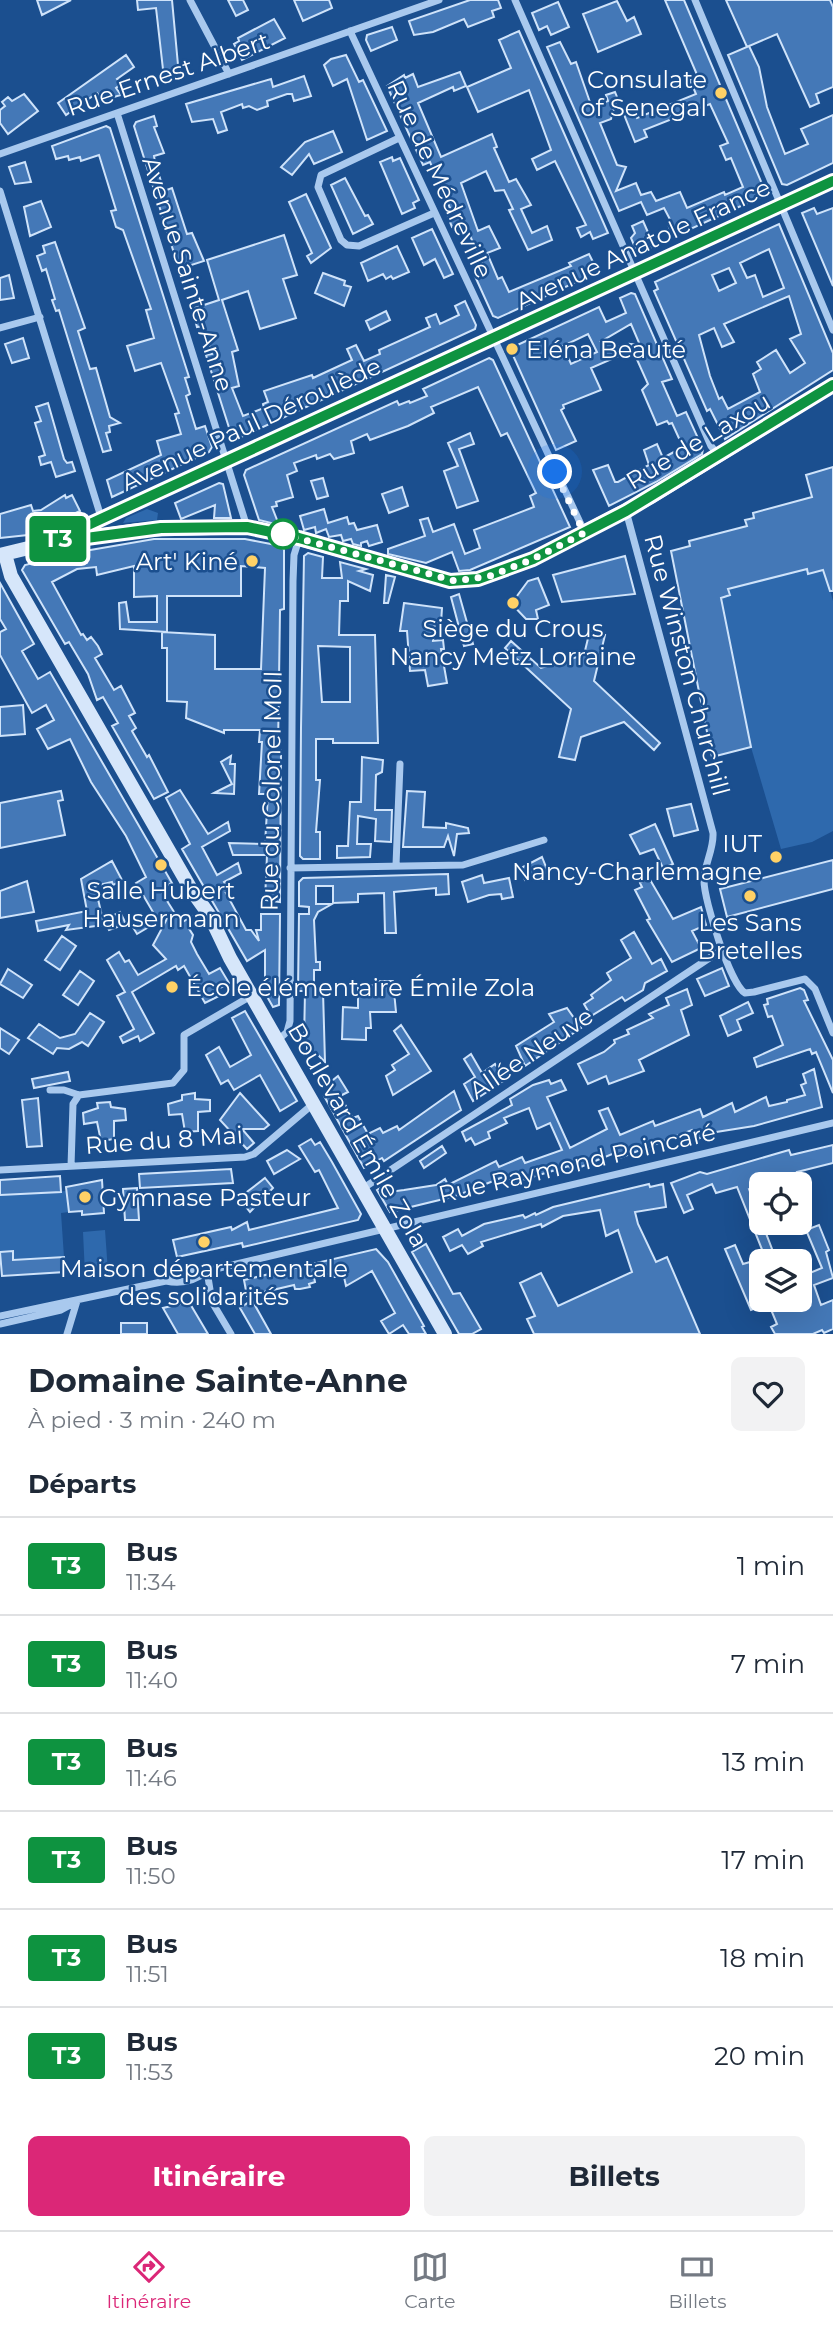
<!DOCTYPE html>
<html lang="fr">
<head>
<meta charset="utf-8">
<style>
  :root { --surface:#fff; --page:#f2f2f3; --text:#1f2937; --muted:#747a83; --line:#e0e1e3; --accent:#db2777 }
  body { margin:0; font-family:Montserrat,sans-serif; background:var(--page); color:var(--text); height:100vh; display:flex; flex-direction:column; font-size:26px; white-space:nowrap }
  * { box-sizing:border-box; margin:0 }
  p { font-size:23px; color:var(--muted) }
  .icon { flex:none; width:38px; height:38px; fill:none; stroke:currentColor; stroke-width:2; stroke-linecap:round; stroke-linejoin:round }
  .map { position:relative; height:1334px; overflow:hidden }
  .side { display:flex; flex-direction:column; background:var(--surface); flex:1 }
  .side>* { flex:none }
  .badge { padding:0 14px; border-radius:5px; font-size:24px; line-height:46px }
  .buttons { position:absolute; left:749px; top:1172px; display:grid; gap:14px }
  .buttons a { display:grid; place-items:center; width:63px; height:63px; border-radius:10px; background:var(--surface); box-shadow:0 7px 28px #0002; font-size:35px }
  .you { position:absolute; width:35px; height:35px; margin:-18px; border:5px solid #fff; border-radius:50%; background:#1a73e8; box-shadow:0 0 0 10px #1a73e833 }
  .map>.badge { position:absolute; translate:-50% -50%; box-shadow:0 0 0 4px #fff }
  h2 { padding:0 28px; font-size:26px; line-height:63px }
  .round { display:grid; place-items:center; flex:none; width:74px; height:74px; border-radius:10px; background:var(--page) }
  .headline { display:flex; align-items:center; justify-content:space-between; height:119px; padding:0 28px }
  h1 { font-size:33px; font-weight:700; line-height:52px }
  .button { display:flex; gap:14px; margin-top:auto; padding:14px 28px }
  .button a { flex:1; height:80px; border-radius:10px; background:var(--accent); color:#fff; font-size:28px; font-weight:700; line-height:80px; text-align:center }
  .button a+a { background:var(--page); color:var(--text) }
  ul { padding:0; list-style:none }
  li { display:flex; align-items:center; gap:21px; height:98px; padding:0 28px; border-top:2px solid var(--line) }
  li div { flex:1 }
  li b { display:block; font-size:26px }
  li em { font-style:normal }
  li .badge { min-width:77px; font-weight:700; text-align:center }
  .tabs { display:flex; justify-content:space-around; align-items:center; height:98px; border-top:2px solid var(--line); background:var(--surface); font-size:19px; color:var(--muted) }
  .tabs a { display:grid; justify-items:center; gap:4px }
  .tabs .on { color:var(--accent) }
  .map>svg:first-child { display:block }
</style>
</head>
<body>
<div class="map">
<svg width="833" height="1334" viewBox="0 0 833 1334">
  <rect width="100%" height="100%" fill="#1b4f8f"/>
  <path fill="#2e69ad" d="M147,509L158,513L157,520L123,523L126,518Z
    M807,569L825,572L833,601V831L812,842L781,849L743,720L720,600L730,595L728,589Z
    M67,1191L69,1212L61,1213L64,1257L13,1260L12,1251L0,1252V1195Z
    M105,1230L108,1272L85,1274L83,1232Z"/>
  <path fill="#4478b7" stroke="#cfe3fa" stroke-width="2" fill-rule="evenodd" d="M37,0H71L42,15Z
    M137,0H172L179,76L164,78L156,8L138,10Z
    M228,0H243L248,10L236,16Z
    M294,0H329L332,8L303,21Z
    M470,0H498L501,8L492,11L494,17L468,27L464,19L433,32L414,35L409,21Z
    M665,0H684L765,191L763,196L673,237L669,227L673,225L664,208L647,215L641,202L619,211L547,47L560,42L571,64L576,62L592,108L608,101L606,95L615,92L617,97L611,119L600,123L617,165L626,167L616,191L636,183L641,195L651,192L656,201L680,192L687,208L724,192L725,195L743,187L731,158L726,160L720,146L728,143L710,104L644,130L647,137L635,142L623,112L632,108L637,118L696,94L690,80L698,77Z
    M726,0H830L833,7V87L816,94L819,103L810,107L777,34L747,47Z
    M617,1L627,21L634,17L641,34L598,52L583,14Z
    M558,2L569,27L551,35L547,26L539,30L532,13Z
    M274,19L285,38L242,60L234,44L239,41L238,38Z
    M392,27L397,40L371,51L366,40L367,35Z
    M519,31L608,233L593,239L590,232L581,237L577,228L586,225L555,161L537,170L532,159L551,150L529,90L478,112L467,87L511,68L499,40Z
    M749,46L759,67L767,107L785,154L808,144L801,129L833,115V163L787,185L782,184L728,55Z
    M126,55L134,67L117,79L121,84L116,88L121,95L103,100L97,93L66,115L58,103Z
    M346,55L359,82L363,80L387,131L367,140L347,79L333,86L324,65L331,59Z
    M460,72L466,86L454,91L453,87L418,103L441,157L492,134L497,147L494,148L509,182L516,179L531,205L521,209L532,233L547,226L552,240L528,250L509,210L513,209L504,190L495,191L486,171L461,183L478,231L489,226L500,248L487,253L498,279L502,277L509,292L571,266L569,263L589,254L598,272L498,318L493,316L474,274L477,273L474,266L482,263L464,222L452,227L445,210L450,208L430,162L423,165L387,86L404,75L405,78L413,74L418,87Z
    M304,76L311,96L294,101L292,94H287L267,101L268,106L257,110L249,106L243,108L242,104L221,112L227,130L218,133L213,119L192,122L186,104L271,79L273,87Z
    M24,94L38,111L8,134L0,123V110L5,106L2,102L8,97L12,101Z
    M154,116L157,126L154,127L164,153L154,156L155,162L164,191L172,188L187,234L192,233L204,261L179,269L134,126L136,122Z
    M106,126L110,128L189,377L185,378L190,394L186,396L196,429L205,426L212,447L209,452L112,497L107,480L161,455L157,441L181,434L175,414L179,413L161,363L135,371L127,346L154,338L146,310L151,309L123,230L116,227L111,211L116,210L99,155L81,161L80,157L69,160L68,156L56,159L52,146Z
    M333,131L342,152L314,164L309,154L292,175L281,167L305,142Z
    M392,157L393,161L400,158L419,200L413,203L415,208L402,214L380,162Z
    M25,162L31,182L15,184L9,167Z
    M345,178L365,216L368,215L373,224L353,234L331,185Z
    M306,194L331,248L311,263L307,256L312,253L289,202Z
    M41,201L51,227L30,236L24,207Z
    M814,208L817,214L833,208V286L802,213Z
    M643,221L654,246L641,252L636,250L631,238L635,233L632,226Z
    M779,224L833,353V370L725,439L710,409L707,411L654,291L658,289L655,282ZM769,249L784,288L763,297L755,275L747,278L740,263ZM729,268L736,283L719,291L712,275ZM789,296L801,334L790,339L805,363L790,373L776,350L757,362L761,369L753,374L760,392L728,409L722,397L719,399L710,376L699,335L714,328L722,347L734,342L724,324Z
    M432,229L453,274L444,278L435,259L424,265L412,238Z
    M284,235L297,275L283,279L296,318L260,329L248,291L222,300L238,350L232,352L239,386L232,388L243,416L264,408L263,404L268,402L264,391L312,375L313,378L352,360L347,349L356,345L364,361L380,354L379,350L430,327L426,318L436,314L440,324L459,315L455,306L465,301L476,325L475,329L237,439L232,437L206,355L212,354L208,341L203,326L197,327L192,309L219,300L207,260Z
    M55,242L85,328L78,331L90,369L96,368L110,417L120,423L109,426L110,432L106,433L111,450L103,452L59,310L56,311L52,300L55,299L46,269L42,271L37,256L45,253L43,246Z
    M397,246L409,272L393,279L391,276L386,279L383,274L368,281L361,263Z
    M323,273L345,281L344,285L351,287L344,306L315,293Z
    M9,275L14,298L0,300V278Z
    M631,293L635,294L672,379L662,382L677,416L686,412L703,449L702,454L656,482L609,506L593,470L608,465L615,482H618L649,465L644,450L657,444L663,458L683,447L672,423L669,424L667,421L657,425L642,390L648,384L630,344L640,345L631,324L602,341L616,343L621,355L591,368L601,390L563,405L564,408L561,410L576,441L556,450L511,351L513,347L599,307L606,322L626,313L620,298ZM588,334L597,352L571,364L563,346Z
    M386,311L390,320L370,330L366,321Z
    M23,338L29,358L12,363L5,344Z
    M489,358L493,360L570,527L470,570L459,571L452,552L426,563L388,554V549L425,536L420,520L428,518L433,532L454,524L465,554L480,548L474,530L534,507L530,496L536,493L507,433L501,436L478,387L431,407L434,413L408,426L370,440L367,434L351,441L354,453L334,459L330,454L317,459L316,455L294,463L297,471L287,475L293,497L276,502L277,506L272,507L279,525L259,520L244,475L246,470L397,401L399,405L409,401L410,403L427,396L423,389Z
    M48,403L64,459L67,463L72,462L75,471L56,477L51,462L41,465L39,457L45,455L35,423L41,421L36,407Z
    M470,433L474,444L459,449L478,501L457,508L444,471L458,466L448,443Z
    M833,467V591H830L823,570L808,574L807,569L728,589L730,595L721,598L751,747L712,757L671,551L690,546L689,541L747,526L745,520L754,518L753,513L812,497L806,475Z
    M323,478L328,496L317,499L311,481Z
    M219,483L223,484L231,518H214L215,505L181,519L175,503Z
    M402,487L408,506L389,513L382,494Z
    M65,495L66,498L72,495L80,511L28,535L0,538V514L31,505L33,511L41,510Z
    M324,509L328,523L347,517L349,524L354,523L357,530L377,525L382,542L369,546L367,541L361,543V546L353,544L351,539L343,541L341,535L329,537L326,529L316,533L315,527L304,530L300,516Z
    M154,539H245L281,546L284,550V609L280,610L278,750H281L280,902L265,900L267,855H233L229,843L265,844L268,794H259L262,742H259L260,730H224V733L186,718L187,702L167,701V648H162V632L215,635V669H261L265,568L241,566V596H167V632L120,629L119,603L126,602L129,622H157V596L134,597V566L97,575L96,567L77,569L52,582L81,635L83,634L87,640L91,637L98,646L102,654L95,658L114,690L121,686L135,713L129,716L136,728L132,731L147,757L149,755L168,792L154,799L112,726L118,723L103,697L97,700L88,674L69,642L65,644L22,570L25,565L73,553Z
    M308,553L323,557L322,578H342L340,562L366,569L359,571L373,575L370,591L348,581V601H340L339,635H375L378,743H333V739H316V780H320L316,832H320V859H303L300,856L301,728L304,556ZM318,646L350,647V702H322Z
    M625,556L635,594L562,602L553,575Z
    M386,575L395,577L388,603H384Z
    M538,578L549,605L536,610L538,619H526L508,600H514L528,581Z
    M0,583L34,644L22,651L38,679L50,672L172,883L160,889L169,904L181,923L191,917L188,927L193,935L191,942L197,954L209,974L220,968L229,983L216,990L219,996L205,1003L184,966L178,970L176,966L132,992L154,1033L140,1041L138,1036L123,1043L120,1037L134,1029L117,996L125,992L107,960L119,952L125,962L129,960L138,975L166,959L153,945L169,915L137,934L131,924L153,912L136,883L146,877L126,836L91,782L70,739L48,749L37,729L54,720L46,705L32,713L0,655V632L6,629L0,619Z
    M459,594L473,644L464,646L451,597Z
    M404,603L442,608L441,623L435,622L433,641L443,640L444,649H441L447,683L428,686L425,670L410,671L407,631H400Z
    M590,630L605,635L594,681L660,743L654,750L624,722L581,737L575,760L559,757L571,709L505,648L511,641L541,668L584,655Z
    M23,705L25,734L0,736V707Z
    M231,756L230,764H235L234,794L214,793L232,784L221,762Z
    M362,757L383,760L382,772L376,775L375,810H392L391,842L375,841L376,819L358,816L357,844H371L370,857L337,858V846H348L350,802H361Z
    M180,790L208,834L228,822L230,831L202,847L217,875L238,863L241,873L224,882L230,893H226L246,930H251L259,941L256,930H261V914H280L279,1005L273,1007L261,986L265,983V950L247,961L182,849L190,844L166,798Z
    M61,791L63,800L58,801L65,835L0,848V803Z
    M407,791L425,792L423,827L446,828V823L468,828L469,833L457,834L454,856L448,836L444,847H403Z
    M691,804L698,830L674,836L667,809Z
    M655,824L673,864L663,868L654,849L640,854L630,835Z
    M542,857L548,872L525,880L521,868Z
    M833,860V889L727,917L720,889Z
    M112,861L122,880L113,885L112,882L95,886L104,925L66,930L69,925L38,931L36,921L87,911L81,879Z
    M448,874L449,894L436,895V888L394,892L396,933H385L384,893L358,894V902L333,903V886H316V904H332L318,912L314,920L316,962H320V970H314V991H323L325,1062L318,1055L307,1054V1043L304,1042L305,991H298L299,914H309V907L299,906V882L303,878Z
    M482,875L484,883L509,878L513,897L502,899L501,894L489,895L468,902L462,882Z
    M649,878L673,919L701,907L706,925L692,931L701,948L672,962L647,920L650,919L635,890L642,887L640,883Z
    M27,881L34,912L0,918V891Z
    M120,912L126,924L109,930L104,920Z
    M634,932L652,964L661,959L667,971L645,983L643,990L625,1001L622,997L591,1016L584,1004L593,998L591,995L611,980L607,973L631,958L621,940Z
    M62,936L76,946L60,970L45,960Z
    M722,968L729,986L705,996L697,979Z
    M8,969L32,985L23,998L0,984Z
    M80,971L94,981L78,1005L63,995Z
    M374,981H393L396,1012H370L371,1028H366V1040L342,1039L343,1007L358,1008V985H374Z
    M800,988L804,990L808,1000L804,1001L833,1060V1093L816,1052L812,1054L810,1049L757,1067L754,1058L783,1045L772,1016L768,1017L764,1005L768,1004L767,999Z
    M687,989L692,1005L681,1010L689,1035L639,1060L644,1071L609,1084L606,1076L588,1084L578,1064L604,1052L615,1043L614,1040L629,1034L627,1030L653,1018L649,1014L669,1005L666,998Z
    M748,1002L753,1013L737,1020L741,1030L728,1036L720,1016Z
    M567,1008L581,1028L525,1066L516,1046L554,1022L549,1014Z
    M245,1011L297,1101L280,1111L260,1075L234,1090L228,1080L221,1084L206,1055L219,1047L230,1067L251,1055L232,1018Z
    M90,1013L104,1022L88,1046L82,1042L69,1049L57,1048L53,1054L28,1038L39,1024L60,1038L75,1034Z
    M401,1025L431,1071L393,1095L386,1076L395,1070L392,1065L409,1054L394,1031Z
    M0,1028L19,1040L9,1054L0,1048Z
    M471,1054L482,1073L495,1064L505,1080L473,1101L464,1084L475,1077L464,1059Z
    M814,1069L822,1107L754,1126L710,1133L696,1140L692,1130L620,1158L617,1152L571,1171L569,1166L512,1183L508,1175L456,1196L390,1212L377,1190L385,1185L389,1192L404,1190L436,1185L445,1179L448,1185L496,1161L499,1167L522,1157L525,1163L562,1150L550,1123L537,1129L529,1108L504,1118L507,1123L488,1132L490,1138L475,1145L471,1138L466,1141L462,1132L512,1105L510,1099L533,1085L549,1080L551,1084L561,1080L566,1090L547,1097L570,1148L607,1129L599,1111L608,1108L620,1135L653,1121L655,1126L700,1109L703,1117L732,1103L735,1112L766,1097L769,1106L787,1102V1100L805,1095L801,1085L806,1083L803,1074Z
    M68,1072L70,1081L34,1088L32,1079Z
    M338,1076L348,1092L340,1096L353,1118L358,1116L368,1134L380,1128L383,1133L397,1126L399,1130L454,1091L461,1110L384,1161L382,1158L364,1168L324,1096L331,1088L328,1084Z
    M195,1093V1099L210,1100V1111L198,1112V1131L185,1132L182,1114L169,1115L168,1104L182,1100V1095Z
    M240,1093L269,1125L264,1129H242L254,1143L247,1149L220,1120Z
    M38,1098L42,1146L27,1147L22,1100Z
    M110,1102L111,1107L125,1109L126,1120L114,1121V1139L101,1141L97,1122L84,1124L83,1113L98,1108L97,1103Z
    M311,1139L315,1145L320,1142L332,1162L361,1214L358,1220L243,1247L242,1243L177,1257L173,1240L231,1227L232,1230L247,1222L249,1230L338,1208L319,1170L315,1172L299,1146Z
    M833,1145V1163L797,1172L799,1177L776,1185L769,1182L749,1189L777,1262H767L737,1187L716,1193L712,1184L687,1195L693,1209L684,1213L671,1183L700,1172L707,1174L789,1150L791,1155Z
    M442,1146L446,1153L424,1168L420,1161Z
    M287,1150L300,1159L274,1174L267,1161Z
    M231,1169L233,1183L140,1188L139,1174Z
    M60,1176L61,1192L0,1195V1180Z
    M265,1178L273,1188L250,1212L239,1198Z
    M102,1180L104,1213L82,1215V1211L69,1212L66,1187Z
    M649,1184L650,1187L663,1184L666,1207L635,1212L638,1224L656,1262L667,1257L700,1334H534L527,1319L535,1316L520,1283L541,1273L558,1306L632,1272L618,1230L606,1236L600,1210L563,1216L542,1227L541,1224L481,1242L483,1246L468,1254L462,1245L450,1251L443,1237L458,1229L462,1236L484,1224L523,1215L525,1218L535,1213L536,1215L553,1207Z
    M137,1188L139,1220H125L123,1189Z
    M819,1225L829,1250L826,1252L833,1278L814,1285L821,1305L833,1300V1329L824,1333L822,1330L813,1334H775L771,1327L777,1324L767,1300H800V1277L822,1268L806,1230Z
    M426,1244L453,1294L460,1293L481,1329L472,1334H459L412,1252Z
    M735,1245L743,1264L750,1262L761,1281V1306L751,1310L725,1249Z
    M376,1249L388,1262L424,1326L422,1327L426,1334H409L403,1325L389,1334L381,1321L395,1313L372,1271L346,1286L344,1277H334L333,1273L314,1277L315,1282L309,1284L310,1287L300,1289H295L294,1285L247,1296L244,1280Z
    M13,1251V1260L64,1257L65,1272L2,1276L0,1252Z
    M252,1300L271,1334H255L240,1308Z
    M189,1302L208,1334H178L163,1308Z
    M121,1323H147V1334H121Z"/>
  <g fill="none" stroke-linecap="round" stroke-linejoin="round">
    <path stroke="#a9c9ee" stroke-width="7" d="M190,0L229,74
      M515,0L711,446L719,456
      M695,0L833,330
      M350,31L585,533
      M117,113L247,527
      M399,138L321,175L318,187L341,240L347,245L359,246L434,213
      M0,154L439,0
      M0,191L101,517
      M0,328L40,317
      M626,511L713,833C714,850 704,864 704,881C704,900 730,984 745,993L754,992L805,979L815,989L833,1033
      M396,865L400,764
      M290,868L463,865L544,840
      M278,1040L287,1032L290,1021L293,581L294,555L299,539
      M50,1090H64L79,1095L173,1083L184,1070V1035L251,996
      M71,1166L73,1104L79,1095
      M0,1170L245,1157L254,1154L313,1104
      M362,1189L723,949
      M207,1271L212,1302L231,1334
      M166,1281C181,1284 195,1281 207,1271
      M0,1316L166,1281C178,1272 192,1269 207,1271L833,1123
      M0,1324L61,1310L74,1303
      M67,1334L77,1301"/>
    <path stroke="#d6e6fa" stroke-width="14" d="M60,538L833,181
      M5,554L11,576L192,891L210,916L230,958L445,1334
      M0,555L49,543L139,530L247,527L307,541L450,581L478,579L533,559L651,497L833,385"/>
  </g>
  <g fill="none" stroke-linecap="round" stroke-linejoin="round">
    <g stroke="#fff" stroke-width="16">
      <path id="line" d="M833,181L49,543L161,528L247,527L299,538L450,581L478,579L533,559L626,511L833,385"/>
    </g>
    <use href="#line" stroke="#0e9340" stroke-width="10"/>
    <path stroke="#fff" stroke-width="7" stroke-dasharray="0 12.6" d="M283,534L455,581L490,576L533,559L584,533L555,472"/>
  </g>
  <g fill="#ffd166" stroke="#1b4f8f" stroke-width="2.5">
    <circle cx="721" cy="93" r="7"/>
    <circle cx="512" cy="349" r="7"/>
    <circle cx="252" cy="561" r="7"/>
    <circle cx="513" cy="603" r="7"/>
    <circle cx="776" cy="857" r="7"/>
    <circle cx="161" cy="865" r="7"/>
    <circle cx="750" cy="896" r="7"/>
    <circle cx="172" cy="987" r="7"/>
    <circle cx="85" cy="1197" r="7"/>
    <circle cx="204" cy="1242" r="7"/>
  </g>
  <circle fill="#fff" stroke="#0e9340" stroke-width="3.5" cx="283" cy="534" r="14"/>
  <g text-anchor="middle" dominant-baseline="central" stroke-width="5" stroke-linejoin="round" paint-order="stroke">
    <g font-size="24" fill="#fff" stroke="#1b4f8f">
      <text transform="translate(168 74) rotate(-19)">Rue Ernest Albert</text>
      <text transform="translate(440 179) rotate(65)">Rue de Médreville</text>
      <text transform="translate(643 244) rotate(-25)">Avenue Anatole France</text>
      <text transform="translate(188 274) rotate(72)">Avenue Sainte-Anne</text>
      <text transform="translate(251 424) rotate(-25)">Avenue Paul Déroulède</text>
      <text transform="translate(698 441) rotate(-31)">Rue de Laxou</text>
      <text transform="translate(687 665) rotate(75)">Rue Winston Churchill</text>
      <text transform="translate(271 791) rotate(-89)">Rue du Colonel Moll</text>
      <text transform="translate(531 1053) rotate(-34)">Allée Neuve</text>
      <text transform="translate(358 1135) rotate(60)">Boulevard Émile Zola</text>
      <text transform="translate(164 1140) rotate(-4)">Rue du 8 Mai</text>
      <text transform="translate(577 1163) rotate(-13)">Rue Raymond Poincaré</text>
    </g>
    <g font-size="24" fill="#fff" stroke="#1b4f8f">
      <text x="707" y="79" text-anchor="end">Consulate<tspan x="707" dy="28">of Senegal</tspan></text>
      <text x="526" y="349" text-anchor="start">Eléna Beauté</text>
      <text x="238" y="561" text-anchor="end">Art' Kiné</text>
      <text x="513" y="628">Siège du Crous<tspan x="513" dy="28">Nancy Metz Lorraine</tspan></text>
      <text x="762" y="843" text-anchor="end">IUT<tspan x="762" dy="28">Nancy-Charlemagne</tspan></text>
      <text x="161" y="890">Salle Hubert<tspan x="161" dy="28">Hausermann</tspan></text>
      <text x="750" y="922">Les Sans<tspan x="750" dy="28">Bretelles</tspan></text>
      <text x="186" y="987" text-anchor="start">École élémentaire Émile Zola</text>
      <text x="99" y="1197" text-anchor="start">Gymnase Pasteur</text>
      <text x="204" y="1268">Maison départementale<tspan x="204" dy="28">des solidarités</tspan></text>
    </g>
  </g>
</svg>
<div class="buttons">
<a><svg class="icon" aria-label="locate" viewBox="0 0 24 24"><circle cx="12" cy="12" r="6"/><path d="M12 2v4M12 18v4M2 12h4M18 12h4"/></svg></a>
<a><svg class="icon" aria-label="layers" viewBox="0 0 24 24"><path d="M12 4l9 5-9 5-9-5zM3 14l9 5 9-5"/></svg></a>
</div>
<div class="you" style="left:555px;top:472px"></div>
<b class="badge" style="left:58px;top:539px;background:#0e9340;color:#fff">T3</b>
</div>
<section class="side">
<div class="headline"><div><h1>Domaine Sainte-Anne</h1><p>À pied · 3 min · 240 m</p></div><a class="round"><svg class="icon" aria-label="heart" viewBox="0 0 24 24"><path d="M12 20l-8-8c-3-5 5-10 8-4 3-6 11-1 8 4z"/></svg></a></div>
<h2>Départs</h2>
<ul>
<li><span class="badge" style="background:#0e9340;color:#fff">T3</span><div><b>Bus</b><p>11:34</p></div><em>1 min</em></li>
<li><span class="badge" style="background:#0e9340;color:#fff">T3</span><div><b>Bus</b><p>11:40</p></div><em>7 min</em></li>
<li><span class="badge" style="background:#0e9340;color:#fff">T3</span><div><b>Bus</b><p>11:46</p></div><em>13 min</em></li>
<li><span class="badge" style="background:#0e9340;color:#fff">T3</span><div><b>Bus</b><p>11:50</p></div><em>17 min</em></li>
<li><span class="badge" style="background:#0e9340;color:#fff">T3</span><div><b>Bus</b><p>11:51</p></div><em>18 min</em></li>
<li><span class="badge" style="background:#0e9340;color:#fff">T3</span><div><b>Bus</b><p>11:53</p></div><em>20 min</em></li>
</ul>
<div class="button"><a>Itinéraire</a><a>Billets</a></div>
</section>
<nav class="tabs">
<a class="on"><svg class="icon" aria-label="directions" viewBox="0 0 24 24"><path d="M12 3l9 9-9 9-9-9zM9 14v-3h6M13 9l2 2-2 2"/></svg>Itinéraire</a>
<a><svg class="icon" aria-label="map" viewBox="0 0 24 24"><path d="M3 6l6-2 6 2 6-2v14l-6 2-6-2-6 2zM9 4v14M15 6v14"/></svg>Carte</a>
<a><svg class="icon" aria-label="tickets" viewBox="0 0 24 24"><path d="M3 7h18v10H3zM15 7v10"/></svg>Billets</a>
</nav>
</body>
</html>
